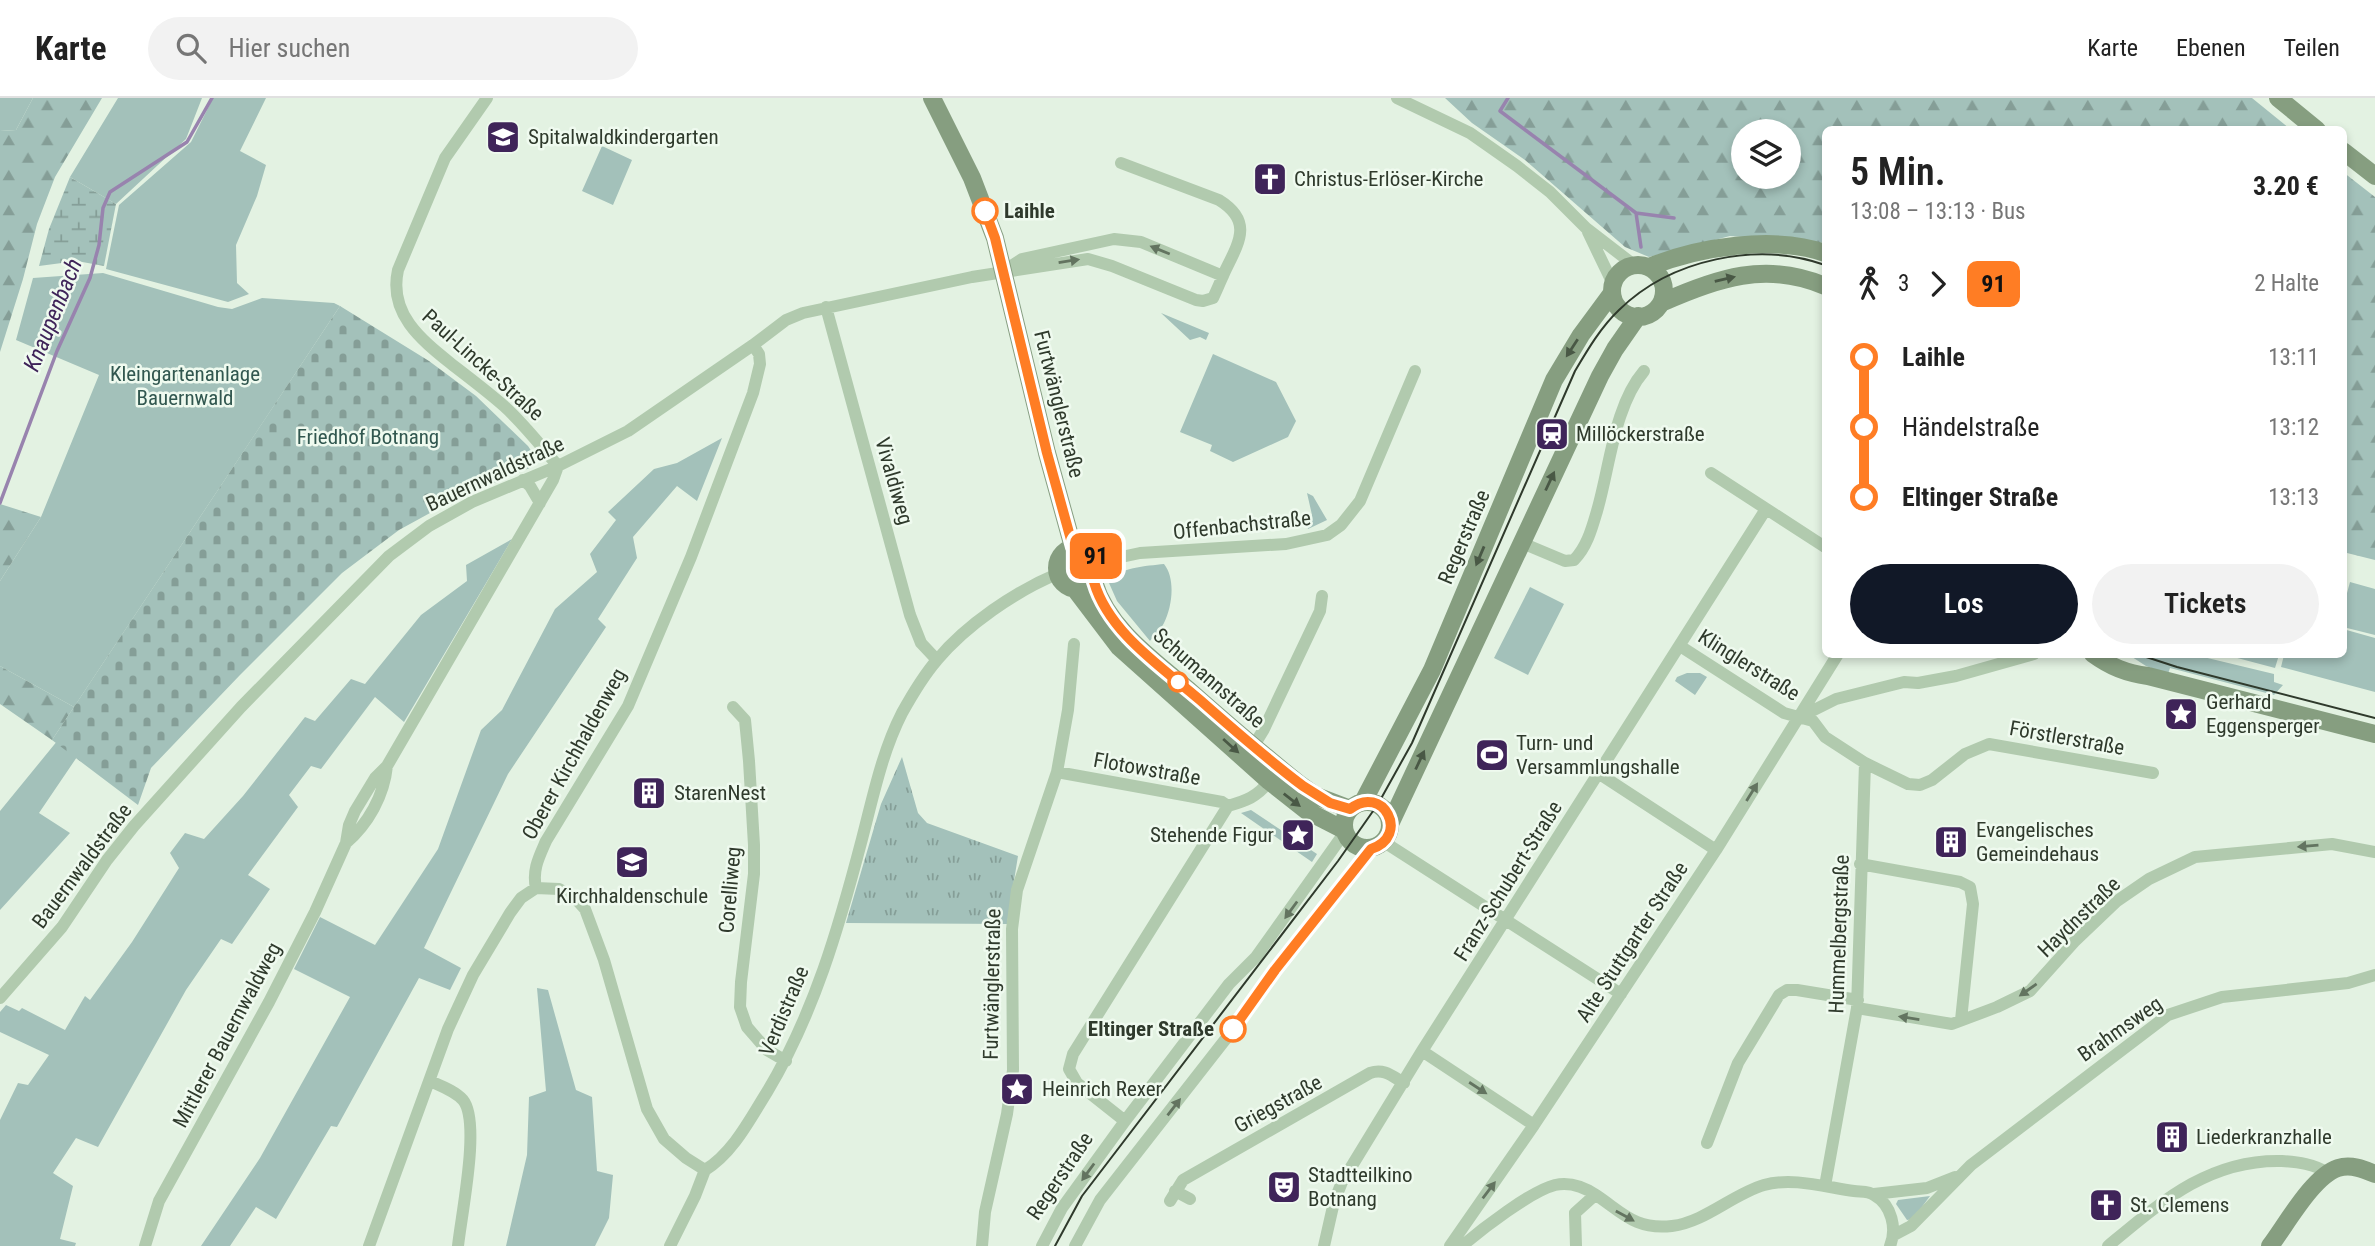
<!DOCTYPE html>
<html lang="de">
<head>
<meta charset="utf-8">
<style>
  :root { --surface:#fff; --page:#f2f2f2; --text:#222; --muted:#767676; --line:#e0e0e0; --accent:#111827 }
  body { margin:0; font-family:"Roboto Condensed",sans-serif; background:var(--page); color:var(--text); height:100vh; display:flex; flex-direction:column; font-size:26px; white-space:nowrap }
  * { box-sizing:border-box; margin:0 }
  p { font-size:23px; color:var(--muted) }
  .icon { flex:none; width:38px; height:38px; fill:none; stroke:currentColor; stroke-width:2; stroke-linecap:round; stroke-linejoin:round }
  .map { position:relative; flex:1; overflow:hidden }
  .drawer { position:absolute; left:1822px; top:28px; width:525px; height:532px; display:flex; flex-direction:column; background:var(--surface); border-radius:10px; box-shadow:0 4px 10px #0003 }
  .drawer>* { flex:none }
  .badge { padding:0 14px; border-radius:10px; font-size:24px; line-height:46px }
  .fabs { position:absolute; left:1731px; top:21px; display:grid; gap:14px }
  .fabs a { display:grid; place-items:center; width:70px; height:70px; border-radius:50%; background:var(--surface); box-shadow:0 4px 10px #0003; font-size:35px }
  .map>.badge { position:absolute; translate:-50% -50%; box-shadow:0 0 0 4px #fff }
  .legs { display:flex; align-items:center; gap:10px; height:77px; padding:0 28px; font-size:23px }
  .legs p { margin-inline-start:auto }
  .overview { display:flex; align-items:center; justify-content:space-between; height:119px; padding:0 28px }
  h1 { font-size:38px; font-weight:600; line-height:52px }
  .cta { display:flex; gap:14px; margin-top:auto; padding:14px 28px }
  .cta a { flex:1; height:80px; border-radius:42px; background:var(--accent); color:#fff; font-size:28px; font-weight:600; line-height:80px; text-align:center }
  .cta a+a { background:var(--page); color:var(--text) }
  ul { padding:0 28px; list-style:none }
  li { display:flex; align-items:center; gap:24px; height:70px; font-size:26px }
  li i { display:grid; place-items:center; width:10px; height:100%; margin:0 9px; background:currentColor }
  li i::after { content:''; width:18px; height:18px; margin:-9px; border:5px solid; border-radius:50%; background:var(--surface) }
  li p { margin-inline-start:auto }
  li:first-child i { background:linear-gradient(#0000 50%,currentColor 0) }
  li:last-child i { background:linear-gradient(currentColor 50%,#0000 0) }
  header { display:flex; align-items:center; gap:42px; box-sizing:border-box; height:98px; padding:0 35px; background:var(--surface); border-bottom:2px solid var(--line) }
  header strong { font-size:33px }
  nav { display:flex; gap:38px; margin-inline-start:auto; font-size:24px }
  .search { width:490px; height:63px; background:var(--page); display:flex; align-items:center; gap:18px; box-sizing:border-box; padding:0 24px; border-radius:38px; color:var(--muted); font-size:26px }
  .map>svg:first-child { display:block }
</style>
</head>
<body>
<header>
<strong>Karte</strong>
<div class="search"><svg class="icon" aria-label="search" viewBox="0 0 24 24"><circle cx="10" cy="10" r="6"/><path d="M15 15l6 6"/></svg>Hier suchen</div>
<nav><a>Karte</a><a>Ebenen</a><a>Teilen</a></nav>
</header>
<div class="map">
<svg width="2375" height="1148" viewBox="0 0 2375 1148">
  <defs>
    <pattern id="forest-firs" width="22" height="20" patternUnits="userSpaceOnUse" patternTransform="scale(1.75)"><rect width="22" height="20" fill="#a3c1ba"/><path d="M5 1l3.5 6h-7zM16 11l3.5 6h-7z" fill="#859e97"/></pattern>
    <pattern id="wetland-marsh" width="20" height="14" patternUnits="userSpaceOnUse" patternTransform="scale(1.75)"><rect width="20" height="14" fill="#a3c1ba"/><path d="M1 5h8M5 5V1M11 12h8M15 12V8" fill="none" stroke="#859e97"/></pattern>
    <pattern id="cemetery-stones" width="16" height="16" patternUnits="userSpaceOnUse" patternTransform="scale(1.75)"><rect width="16" height="16" fill="#a3c1ba"/><path d="M2 7V4a2 2 0 0 1 4 0v3zM10 15v-3a2 2 0 0 1 4 0v3z" fill="#859e97"/></pattern>
    <pattern id="park-tufts" width="24" height="20" patternUnits="userSpaceOnUse" patternTransform="scale(1.75)"><rect width="24" height="20" fill="#a3c1ba"/><path d="M3 7l-1-3M5 7V3M7 7l1-3M15 17l-1-3M17 17v-4M19 17l1-3" fill="none" stroke="#859e97"/></pattern>
  </defs>
  <rect width="100%" height="100%" fill="#e3f2e2"/>
  <path fill="#a3c1ba" d="M0,0H33L16,32L0,33Z
    M118,0H202L186,41L116,106L70,79Z
    M213,0H266L240,53L266,67L257,98L236,147L237,185L249,196L228,204L106,171L119,107L191,44Z
    M602,48L632,62L613,107L582,93Z
    M103,175L218,209L232,211L262,200L334,205L340,208L74,609L0,568V483L41,419L99,277L16,242L33,180Z
    M1161,215L1209,235L1206,242L1200,239L1190,242Z
    M1213,256L1276,284L1296,323L1288,339L1233,364L1210,353L1212,347L1180,334Z
    M722,340L697,403L677,388L633,439L637,460L598,521L606,529L508,676L424,850L461,870L450,892L419,880L337,1029L331,1028L276,1121L256,1109L230,1148H201L260,1060L350,899L294,871L320,819L375,847L438,751L481,632L502,612L555,511L597,474L590,456L616,422L608,414L654,371L677,365Z
    M1307,395L1313,398L1327,422L1308,431L1307,426L1312,417Z
    M512,441L404,624L375,599L321,671L311,668L289,697L298,709L248,777L270,791L232,846L221,841L186,892L98,1049L76,1040L53,1075L73,1088L60,1141L76,1145L75,1148H0V1022L18,985L28,987L49,957L0,934V914L6,907L19,913L22,910L65,932L85,898L90,902L132,844L179,770L170,755L185,735L204,741L243,698L305,619L315,623L351,581L365,586L421,517L467,483L466,467Z
    M1065 469a12 12 0 1 1 24 0a12 12 0 1 1-24 0Z
    M1164,466C1176,481 1172,509 1164,525C1161,531 1154,537 1150,543L1117,503L1109,485C1117,469 1147,468 1164,466Z
    M2350,484L2375,491V537L2343,529V510Z
    M1530,489L1564,506L1528,577L1494,560Z
    M2343,531L2375,540V594L2281,569L2284,557L2343,556Z
    M2129,557H2195L2274,576V584L2283,587L2274,597L2170,570L2168,576L2146,568Z
    M2226,557L2279,556V557L2275,570Z
    M1687,575H1700L1707,579L1695,597L1675,583L1677,579Z
    M58,642L79,656L39,715L70,735L0,812V713Z
    M1251,712L1317,756L1312,764L1241,715Z
    M537,890L548,892L576,992L592,999L597,1073L613,1077L609,1120L595,1148H506L527,1057L529,999L546,993Z
    M1930,1098L1913,1121L1907,1122L1896,1106L1898,1102Z"/>
  <path fill="url(#forest-firs)" fill-rule="evenodd" d="M33,0H102L55,79L37,126L23,181L0,254V33L16,32Z
    M1445,0H2252L2290,31L1825,32V145L1730,138L1649,159L1625,149L1525,62L1472,25ZM1743,33H1788V79H1743Z
    M2343,74L2375,99V462L2343,454Z
    M0,406L41,419L0,483Z
    M0,568L74,609L52,642L0,606Z"/>
  <path fill="url(#wetland-marsh)" d="M70,79L116,106L104,168L77,163L39,168L49,131Z"/>
  <path fill="url(#cemetery-stones)" d="M340,208L429,263L476,298L528,348C533,355 536,361 532,369L479,391L465,387L461,392V398L399,432L342,475L240,577L151,670L138,707L52,642Z"/>
  <path fill="url(#park-tufts)" d="M902,659L918,715L927,725L1018,758L1007,826L846,825L881,706Z"/>
  <g fill="none" stroke-linecap="round" stroke-linejoin="round">
    <path stroke="#9883ae" stroke-width="3.5" d="M1508,0L1500,13L1636,115L1674,120
      M1636,115L1641,149
      M0,405L57,253L90,180L99,147L103,110L110,94L187,44L212,0"/>
    <path stroke="#b1caae" stroke-width="12" d="M487,0L445,60L398,172C388,217 423,243 454,268C471,281 488,294 504,308C524,326 541,348 558,368
      M1397,0L1470,35L1517,68L1550,94L1586,130L1634,167
      M1588,134L1613,186
      M1002,174L1022,161L1114,141L1141,144L1223,178
      M826,209L910,517L921,545L937,562
      M1711,375L1825,449
      M523,382L530,388L540,405
      M1522,445L1565,463L1574,462C1587,449 1592,430 1597,413C1610,369 1614,308 1644,273
      M1098,464L1140,455L1286,446L1327,437L1341,427L1360,403L1415,273
      M1680,548L1784,615L1813,623L1825,639L1865,665L1908,686L1920,687L1932,682L1965,656L1989,646L2153,675
      M733,609L745,622L749,663L754,747V776L741,884L740,909L747,929L767,952L786,963
      M1800,619L1836,601L1904,584L1918,585L1956,578L2034,556
      M1253,649L1264,631L1320,513L1322,498
      M1057,674L1222,704L1228,708
      M1598,675L1716,752
      M1384,744L1621,896
      M346,745C368,726 384,698 387,668
      M1860,766L1960,784L1970,789L1973,806L1961,922
      M536,790C532,772 539,759 546,743L628,608L691,459L753,295L760,266L759,256L753,247
      M0,900L62,829L107,762L134,728L241,609L389,458L429,428L472,404L558,368L628,333L753,247L786,222L803,215L972,179L1088,161L1112,168L1196,202L1203,203L1213,200C1218,190 1222,179 1227,169C1241,141 1251,122 1219,102L1121,65
      M1857,910L1952,926L1997,909L2030,893L2074,844L2117,803L2149,781L2195,759L2332,746L2375,754
      M1422,953L1534,1027
      M430,983C441,988 455,993 463,1002C481,1024 461,1118 458,1148
      M1125,1023L1077,985L1069,971L1073,956L1228,708C1245,703 1258,699 1269,683
      M1707,1045L1738,965L1779,897L1787,892H1797L1858,902
      M1825,1088L1857,910L1865,665
      M1175,1093L1190,1101
      M1874,1096L1927,1090L1955,1079
      M1170,1103L1183,1082L1370,975C1384,970 1392,978 1404,985
      M1894,1137L1911,1128L1971,1067L2168,917L2222,899L2348,885L2375,877
      M145,1148L159,1103L269,904L315,814L346,745L349,727L355,713L375,680L387,668L553,382L558,368
      M369,1148L448,931L473,877L510,815L521,800L536,790L559,791L575,800L585,811L604,862L647,1011L664,1041L686,1060L705,1072C733,1055 750,1021 767,994C814,916 839,829 862,741C873,699 882,654 902,615C912,597 924,577 937,562C966,527 1016,493 1057,476
      M670,1148L695,1098L705,1072
      M982,1148L985,1114L1007,1016L1013,972L1012,831L1017,792L1057,674L1068,612L1074,546
      M1042,1148L1062,1110L1125,1023L1229,886L1256,859L1345,734
      M1075,1148L1100,1102L1246,915L1275,872L1371,751
      M1324,1148L1334,1104L1342,1084L1422,953L1766,411
      M1450,1148L1534,1027L1716,752L1838,556
      M1462,1148C1482,1131 1531,1093 1555,1087C1569,1084 1584,1089 1596,1097C1623,1115 1635,1132 1672,1128C1705,1124 1733,1096 1764,1087C1792,1079 1825,1089 1854,1093C1860,1094 1869,1093 1874,1097C1892,1107 1897,1131 1890,1148
      M1576,1148L1575,1115L1595,1097
      M2108,1148C2161,1104 2209,1061 2282,1063C2298,1064 2314,1066 2328,1075"/>
    <path stroke="#869e80" stroke-width="18" d="M932,0L972,80L995,140L1047,355L1073,449
      M2278,0L2317,32
      M2343,53L2375,78
      M1612 193a26 26 0 1 1 52 0a26 26 0 1 1-52 0Z
      M1649,169C1698,149 1774,137 1825,155
      M1661,205C1717,180 1766,163 1825,188
      M1057 470a21 21 0 1 1 42 0a21 21 0 1 1-42 0Z
      M1094,484C1108,532 1156,564 1192,595C1227,626 1262,656 1298,685L1316,698L1350,711
      M1075,491L1119,549L1269,683L1307,713L1344,732
      M2093,556C2111,569 2126,575 2148,578L2375,636
      M1344 727a23 23 0 1 1 46 0a23 23 0 1 1-46 0Z
      M1363,704L1432,572L1554,282L1581,237L1612,195
      M1391,724L1600,278L1615,251L1638,218
      M2270,1148C2286,1127 2313,1078 2338,1070C2351,1066 2363,1071 2375,1076"/>
    <path stroke="#2f3a2c" stroke-width="2" d="M2137,556L2177,569L2375,620
      M1055,1148L1082,1098L1338,763L1378,706L1412,645L1575,273C1588,251 1601,229 1619,212C1671,161 1757,143 1825,167"/>
  </g>
  <defs><path id="oneway-solid" d="M-6-.8H1V-3.2L6.5 0L1 3.2V.8H-6Z" transform="scale(1.75)"/></defs>
  <g fill="#637460">
    <use href="#oneway-solid" transform="translate(1160 152) rotate(-158)"/>
    <use href="#oneway-solid" transform="translate(1069 163) rotate(-9)"/>
    <use href="#oneway-solid" transform="translate(1752 694) rotate(-58)"/>
    <use href="#oneway-solid" transform="translate(2308 748) rotate(175)"/>
    <use href="#oneway-solid" transform="translate(1291 812) rotate(126)"/>
    <use href="#oneway-solid" transform="translate(2028 892) rotate(145)"/>
    <use href="#oneway-solid" transform="translate(1909 920) rotate(-171)"/>
    <use href="#oneway-solid" transform="translate(1478 990) rotate(33)"/>
    <use href="#oneway-solid" transform="translate(1174 1009) rotate(-52)"/>
    <use href="#oneway-solid" transform="translate(1088 1074) rotate(126)"/>
    <use href="#oneway-solid" transform="translate(1489 1092) rotate(-53)"/>
    <use href="#oneway-solid" transform="translate(1625 1118) rotate(29)"/>
  </g>
  <g fill="#495845">
    <use href="#oneway-solid" transform="translate(1725 181) rotate(-13)"/>
    <use href="#oneway-solid" transform="translate(1572 250) rotate(123)"/>
    <use href="#oneway-solid" transform="translate(1550 383) rotate(-65)"/>
    <use href="#oneway-solid" transform="translate(1480 458) rotate(113)"/>
    <use href="#oneway-solid" transform="translate(1231 648) rotate(42)"/>
    <use href="#oneway-solid" transform="translate(1420 662) rotate(-65)"/>
    <use href="#oneway-solid" transform="translate(1292 702) rotate(38)"/>
  </g>
  <g fill="none" stroke-linecap="round" stroke-linejoin="round">
    <g stroke="#fff" stroke-width="16">
      <path id="line-1" d="M985,113L995,140L1047,355L1073,449C1094,447 1105,466 1094,484C1109,535 1162,569 1200,602C1234,632 1267,661 1303,688L1330,705L1350,711C1383,685 1411,738 1371,751L1275,872L1233,931"/>
    </g>
    <use href="#line-1" stroke="#ff7d24" stroke-width="10"/>
  </g>
  <defs>
    <g id="school-square" transform="scale(1.75)"><rect x="-9" y="-9" width="18" height="18" rx="4" fill="#3f2459" stroke="#effaef"/><path d="M0-5L7-2L0 1L-7-2ZM-4 1L0 2.5L4 1V4Q0 6-4 4Z" fill="#fff"/></g>
    <g id="church-square" transform="scale(1.75)"><rect x="-9" y="-9" width="18" height="18" rx="4" fill="#3f2459" stroke="#effaef"/><path d="M-1.2-6h2.4v3.5h3.3v2.4h-3.3V6h-2.4V-.1h-3.3v-2.4h3.3Z" fill="#fff"/></g>
    <g id="station-square" transform="scale(1.75)"><rect x="-9" y="-9" width="18" height="18" rx="4" fill="#3f2459" stroke="#effaef"/><path d="M-3-6H3Q5-6 5-4V2Q5 4 3 4L4.5 6H3L1.5 4h-3L-3 6H-4.5L-3 4Q-5 4-5 2V-4Q-5-6-3-6ZM-3.5-4v3h7v-3ZM-3.5 1v1.5H-2V1ZM2 1v1.5H3.5V1Z" fill="#fff"/></g>
    <g id="sight-square" transform="scale(1.75)"><rect x="-9" y="-9" width="18" height="18" rx="4" fill="#3f2459" stroke="#effaef"/><path d="M0-6L1.8-2.2L6-1.7L2.9 1.2L3.7 5.4L0 3.3L-3.7 5.4L-2.9 1.2L-6-1.7L-1.8-2.2Z" fill="#fff"/></g>
    <g id="stadium-square" transform="scale(1.75)"><rect x="-9" y="-9" width="18" height="18" rx="4" fill="#3f2459" stroke="#effaef"/><path d="M0-5a6.5 5 0 1 0 0 10a6.5 5 0 1 0 0-10ZM-3.5-1.8h7v3.6h-7Z" fill="#fff"/></g>
    <g id="building-square" transform="scale(1.75)"><rect x="-9" y="-9" width="18" height="18" rx="4" fill="#3f2459" stroke="#effaef"/><path d="M-4-6H4V6H1V3H-1V6H-4ZM-2.5-4.3h1.7v1.8h-1.7ZM.8-4.3h1.7v1.8H.8ZM-2.5-1h1.7V.8h-1.7ZM.8-1h1.7V.8H.8Z" fill="#fff"/></g>
    <g id="theatre-square" transform="scale(1.75)"><rect x="-9" y="-9" width="18" height="18" rx="4" fill="#3f2459" stroke="#effaef"/><path d="M-5-5.5Q0-4 5-5.5V0Q5 5 0 6Q-5 5-5 0ZM-3.3-2.5H-1v1.5H-3.3ZM1-2.5H3.3v1.5H1ZM-2.8 1Q0 5.5 2.8 1Z" fill="#fff"/></g>
  </defs>
  <g fill-rule="evenodd">
    <use href="#school-square" x="503" y="39"/>
    <use href="#church-square" x="1270" y="81"/>
    <use href="#station-square" x="1552" y="336"/>
    <use href="#sight-square" x="2181" y="616"/>
    <use href="#stadium-square" x="1492" y="657"/>
    <use href="#building-square" x="649" y="695"/>
    <use href="#sight-square" x="1298" y="737"/>
    <use href="#building-square" x="1951" y="744"/>
    <use href="#school-square" x="632" y="764"/>
    <use href="#sight-square" x="1017" y="991"/>
    <use href="#building-square" x="2172" y="1039"/>
    <use href="#theatre-square" x="1284" y="1089"/>
    <use href="#church-square" x="2106" y="1107"/>
  </g>
  <g fill="#fff" stroke="#ff7d24" stroke-width="3.5">
    <circle cx="985" cy="113" r="12"/>
    <circle cx="1178" cy="584" r="9"/>
    <circle cx="1233" cy="931" r="12"/>
  </g>
  <g text-anchor="middle" dominant-baseline="central" stroke-width="5" stroke-linejoin="round" paint-order="stroke">
    <g font-size="21" fill="#2f3a2c" stroke="#effaef" text-anchor="start">
      <text x="528" y="39">Spitalwaldkindergarten</text>
      <text x="1294" y="81">Christus-Erlöser-Kirche</text>
      <text x="1576" y="336">Millöckerstraße</text>
      <text x="2206" y="604">Gerhard<tspan x="2206" dy="24">Eggensperger</tspan></text>
      <text x="1516" y="645">Turn- und<tspan x="1516" dy="24">Versammlungshalle</tspan></text>
      <text x="674" y="695">StarenNest</text>
      <text x="1976" y="732">Evangelisches<tspan x="1976" dy="24">Gemeindehaus</tspan></text>
      <text x="1274" y="737" text-anchor="end">Stehende Figur</text>
      <text x="632" y="798" text-anchor="middle">Kirchhaldenschule</text>
      <text x="1042" y="991">Heinrich Rexer</text>
      <text x="2196" y="1039">Liederkranzhalle</text>
      <text x="1308" y="1077">Stadtteilkino<tspan x="1308" dy="24">Botnang</tspan></text>
      <text x="2130" y="1107">St. Clemens</text>
    </g>
    <g font-size="21" font-weight="bold" fill="#2f3a2c" stroke="#effaef" text-anchor="start">
      <text x="1004" y="113">Laihle</text>
      <text x="1214" y="931" text-anchor="end">Eltinger Straße</text>
    </g>
    <g font-size="21" fill="#2f3a2c" stroke="#effaef">
      <text transform="translate(483 267) rotate(42)">Paul-Lincke-Straße</text>
      <text transform="translate(1059 306) rotate(76)">Furtwänglerstraße</text>
      <text transform="translate(495 376) rotate(-25)">Bauernwaldstraße</text>
      <text transform="translate(894 383) rotate(74)">Vivaldiweg</text>
      <text transform="translate(1242 427) rotate(-6)">Offenbachstraße</text>
      <text transform="translate(1464 439) rotate(-67)">Regerstraße</text>
      <text transform="translate(1749 567) rotate(32)">Klinglerstraße</text>
      <text transform="translate(1209 580) rotate(41)">Schumannstraße</text>
      <text transform="translate(2067 640) rotate(10)">Förstlerstraße</text>
      <text transform="translate(574 656) rotate(-61)">Oberer Kirchhaldenweg</text>
      <text transform="translate(1147 671) rotate(10)">Flotowstraße</text>
      <text transform="translate(82 768) rotate(-53)">Bauernwaldstraße</text>
      <text transform="translate(1508 783) rotate(-58)">Franz-Schubert-Straße</text>
      <text transform="translate(730 792) rotate(-85)">Corelliweg</text>
      <text transform="translate(2079 819) rotate(-44)">Haydnstraße</text>
      <text transform="translate(1839 836) rotate(-88)">Hummelbergstraße</text>
      <text transform="translate(1632 844) rotate(-57)">Alte Stuttgarter Straße</text>
      <text transform="translate(992 886) rotate(-89)">Furtwänglerstraße</text>
      <text transform="translate(784 913) rotate(-67)">Verdistraße</text>
      <text transform="translate(2120 931) rotate(-35)">Brahmsweg</text>
      <text transform="translate(227 937) rotate(-62)">Mittlerer Bauernwaldweg</text>
      <text transform="translate(1278 1006) rotate(-29)">Griegstraße</text>
      <text transform="translate(1060 1078) rotate(-56)">Regerstraße</text>
    </g>
    <g font-size="21" fill="#31574f" stroke="#effaef">
      <text x="185" y="276">Kleingartenanlage<tspan x="185" dy="24">Bauernwald</tspan></text>
      <text x="368" y="339">Friedhof Botnang</text>
    </g>
    <g font-size="23" font-style="italic" fill="#3f2459" stroke="#effaef">
      <text transform="translate(53 217) rotate(-68)">Knaupenbach</text>
    </g>
  </g>
</svg>
<div class="fabs">
<a><svg class="icon" aria-label="layers" viewBox="0 0 24 24"><path d="M12 4l9 5-9 5-9-5zM3 14l9 5 9-5"/></svg></a>
</div>
<b class="badge" style="left:1096px;top:458px;background:#ff7d24;color:#111">91</b>
<section class="drawer">
<div class="overview"><div><h1>5 Min.</h1><p>13:08 – 13:13 · Bus</p></div><b>3.20 €</b></div>
<div class="legs"><svg class="icon" aria-label="walk" viewBox="0 0 24 24"><circle cx="13" cy="4" r="2"/><path d="M13 8l-2 6 4 7M11 14l-3 7M7 12l3-4h3l4 4"/></svg>3<svg class="icon" aria-label="forward" viewBox="0 0 24 24"><path d="M9 5l7 7-7 7"/></svg><b class="badge" style="background:#ff7d24;color:#111">91</b><p>2 Halte</p></div>
<ul>
<li><i style="color:#ff7d24"></i><b>Laihle</b><p>13:11</p></li>
<li><i style="color:#ff7d24"></i><span>Händelstraße</span><p>13:12</p></li>
<li><i style="color:#ff7d24"></i><b>Eltinger Straße</b><p>13:13</p></li>
</ul>
<div class="cta"><a>Los</a><a>Tickets</a></div>
</section>
</div>
</body>
</html>
